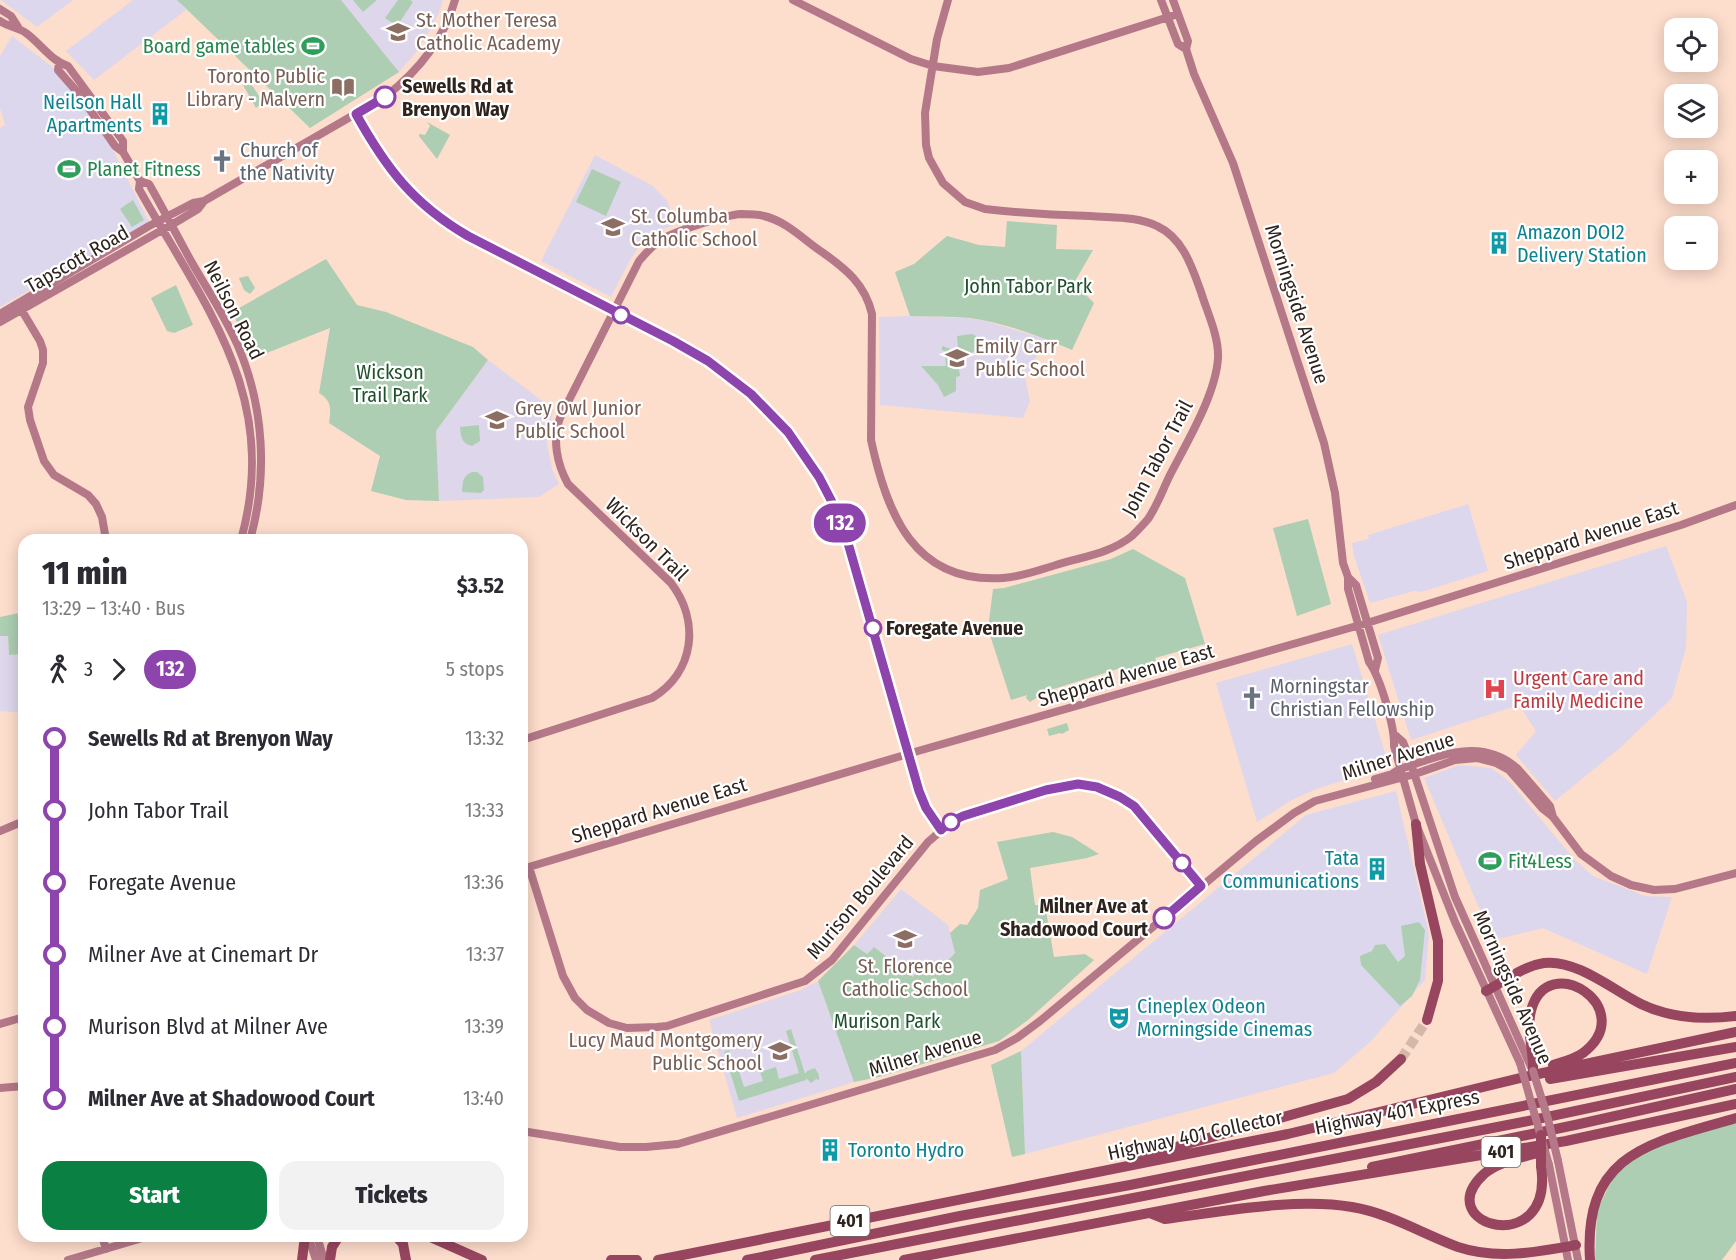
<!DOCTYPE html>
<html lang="en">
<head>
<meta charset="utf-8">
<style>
  :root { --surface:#fff; --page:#f2f2f3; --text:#2b2b33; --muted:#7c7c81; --accent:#0b8043 }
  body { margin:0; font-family:"Fira Sans Condensed",sans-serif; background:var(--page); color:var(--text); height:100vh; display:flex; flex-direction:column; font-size:22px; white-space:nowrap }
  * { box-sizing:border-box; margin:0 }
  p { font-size:20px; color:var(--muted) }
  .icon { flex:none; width:33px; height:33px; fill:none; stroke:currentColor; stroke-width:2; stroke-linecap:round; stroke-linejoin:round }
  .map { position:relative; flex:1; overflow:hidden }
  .sheet { position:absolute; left:18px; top:534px; width:510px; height:708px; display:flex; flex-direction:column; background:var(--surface); border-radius:18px; box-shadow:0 3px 15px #0003 }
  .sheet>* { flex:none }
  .badge { padding:0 12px; border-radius:20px; font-size:21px; line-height:39px }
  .buttons { position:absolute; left:1664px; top:18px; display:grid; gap:12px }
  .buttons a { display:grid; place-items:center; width:54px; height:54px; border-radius:12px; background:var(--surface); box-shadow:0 3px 15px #0003; font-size:30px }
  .map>.badge { position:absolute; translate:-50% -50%; box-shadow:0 0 0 3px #fff }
  .legs { display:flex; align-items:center; gap:9px; height:66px; padding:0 24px; font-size:20px }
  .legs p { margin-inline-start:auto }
  .head { display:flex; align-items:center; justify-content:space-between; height:102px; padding:0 24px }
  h1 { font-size:33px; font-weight:800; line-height:45px }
  .primary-button { display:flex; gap:12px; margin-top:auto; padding:12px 24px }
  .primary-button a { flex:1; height:69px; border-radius:18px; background:var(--accent); color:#fff; font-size:24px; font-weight:800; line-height:69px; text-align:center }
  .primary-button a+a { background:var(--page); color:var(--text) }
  ul { padding:0 24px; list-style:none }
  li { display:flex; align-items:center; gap:21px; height:72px; font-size:22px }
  li i { display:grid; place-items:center; width:9px; height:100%; margin:0 8px; background:currentColor }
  li i::after { content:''; width:15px; height:15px; margin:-8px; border:4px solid; border-radius:50%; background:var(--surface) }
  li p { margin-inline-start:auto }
  li:first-child i { background:linear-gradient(#0000 50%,currentColor 0) }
  li:last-child i { background:linear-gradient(currentColor 50%,#0000 0) }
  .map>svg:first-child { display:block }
</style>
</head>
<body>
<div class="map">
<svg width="1736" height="1260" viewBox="0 0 1736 1260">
  <rect width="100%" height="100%" fill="#fdddcc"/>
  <path fill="#ddd7ed" d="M1,0H73L37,27Z
    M133,0H178L186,10L94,80L66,51Z
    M12,36L59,72L112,148L149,222L0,307V128L5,125L0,108V56Z
    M1468,504L1488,571L1421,592L1414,591L1370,603L1354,556L1352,543L1369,539L1368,535Z
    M1666,546L1687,602L1686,648L1672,698L1621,747L1555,801L1516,755L1536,731L1519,705L1411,740L1378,635Z
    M1352,644L1389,766L1316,789L1292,800L1257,822L1216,683Z
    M1459,765L1491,768L1510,782L1574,859L1593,876L1645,896L1672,897L1647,974L1543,928L1494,940L1473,894L1424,778Z
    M1396,791L1429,934L1425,980L1370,1042L1334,1073L1025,1154L1021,1051L1306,815Z"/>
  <path fill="#ded7ec" d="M341,0H443L438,15L419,49L399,72Z
    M595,155L653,186L668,202L674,225L663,229L647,239L639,247L630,260L611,297L541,261Z
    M910,316L967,318L985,321L1046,339L1025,378L1030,401L1023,418L880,405L879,317Z
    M488,360L553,409L547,443L552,469L559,484L539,497L439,501L436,431Z
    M0,636H8L9,655L24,654V713L0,711Z
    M901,889L948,925L955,953L940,968L913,977L874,947L867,954L854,945Z
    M818,981L854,1082L737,1118L709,1020L801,990Z"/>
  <path fill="#adceb2" d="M177,0H341L399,72L310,128Z
    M353,0H377L363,12Z
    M398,0H410L413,2L397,26L385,18Z
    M250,82L259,96L261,104L256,108L243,85Z
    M427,122L450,135L437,159L419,136V134L425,135L430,126Z
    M592,169L621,182L606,216L576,202Z
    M133,200L144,220L132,227L120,209Z
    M1007,221L1057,225L1056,249L1093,250L1074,283L1094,303L1072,350C1040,336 1005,323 970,318C950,316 929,317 910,316L895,272L914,264L947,236L979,245L1005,247Z
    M326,259L357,305L386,312L473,347L488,360L436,431L439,501L406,500L371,491L380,456L329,423C331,409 332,401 319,393L330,328L254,358L232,312Z
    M248,276L255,288L250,294L244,290L239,278Z
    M176,285L193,325L174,333L167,331L151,298Z
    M972,334L976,336L977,350L970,354L962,353L958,350L957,336Z
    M942,346L956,351L960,376L956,377V391L944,397L938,385L921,366H946L945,351L942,350Z
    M479,425L480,441L472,446C461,443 461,437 460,427Z
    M472,472H477L483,477L484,490L481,493L462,492C463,482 462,476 472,472Z
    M1308,519L1331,604L1297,616L1273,528Z
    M1133,549L1185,578L1205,644L1155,658L1160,669L1128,678L1124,667L1047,691L1030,702L1026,698L1027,695L1011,700L988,629L993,589L1004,588L1111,559Z
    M24,612V654L9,655L8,636H0V617Z
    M1067,723L1069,730L1062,734L1060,733L1049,736L1047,729Z
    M1053,832L1072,837L1099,854L1087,858L1030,868L1035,905H1045L1054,957L1085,954L1094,960L1028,1020L999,1041L879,1077L854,1082L818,981L854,945L867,954L874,947L913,977L925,960L940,968L955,953L950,933L960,924L967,925L978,908L980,890L1008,879L997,842Z
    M1419,922L1425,930L1420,980L1412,996L1400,1006L1361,965L1360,956L1372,951L1375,945L1385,944L1398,962L1405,956L1401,926Z
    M791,1029L805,1074L807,1071L815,1068L819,1075V1080L816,1079L811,1083L806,1078V1080L739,1101L724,1052L729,1050L734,1066L737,1065L744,1087L763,1081L760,1072L776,1067L779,1079L799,1073L786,1031Z
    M1021,1051L1025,1154L1012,1157L991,1065Z
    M1736,1122V1241L1722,1260H1595L1597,1211L1613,1177L1642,1153L1666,1143Z"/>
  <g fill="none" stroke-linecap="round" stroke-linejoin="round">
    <path stroke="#d4b8a9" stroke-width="10" stroke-dasharray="10 5" stroke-linecap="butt" d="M1401,1059L1427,1020"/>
    <path stroke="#b47888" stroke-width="8" d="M793,0L911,59L933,66L978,72L1009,68L1178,14
      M1161,0L1178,44L1186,49
      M1173,0L1188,41L1186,49L1194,74L1233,163L1324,443L1335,493L1343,563L1348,577V589L1369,662C1380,677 1395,727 1394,746L1416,824L1455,922L1520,1063
      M0,9L11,16L18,27
      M0,21C8,27 18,27 26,33C40,43 51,61 68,66L123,141V152
      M59,63L58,70L79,94L115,146L123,152L140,181L139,189C205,307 281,396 241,540
      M356,114L393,174L431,212L468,236L673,341L708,361L751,394L788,432L819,477L831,500L848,543L919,791L926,808L941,830
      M140,181L149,184C164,210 177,236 191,261C207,289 225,316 238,346C264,407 268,476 250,540
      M18,304L40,341L43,350V363L28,407L30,420L44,461L54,475L88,495L96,504L102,517L106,540
      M0,314L149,226L193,203L204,201L385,97C417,72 444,40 455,0
      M0,322L178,221L198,209L204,201
      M1348,577L1356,585L1378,658L1375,670
      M1395,735L1403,742L1409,758L1455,897L1532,1069
      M522,740L652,698C695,672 700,621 671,583L568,484C557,464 552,440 560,418L639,261C645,254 651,247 659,241C672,232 725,215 741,214C748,214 757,214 764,216C786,221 804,240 822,252C846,269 865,284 872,314L871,440C887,514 914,584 1003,578C1021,577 1039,570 1056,565C1082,557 1111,553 1132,536C1137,531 1143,525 1148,519C1157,506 1163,489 1170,475C1187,442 1216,394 1218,358C1219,336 1207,312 1201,292C1192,267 1183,238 1157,226C1137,216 1111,218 1090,216C1055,215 1020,213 985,209L965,202L943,183L929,158L926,145L925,113L937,39L948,0
      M1375,779L1392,774L1400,769C1440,756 1481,736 1518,769L1550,806L1553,817L1581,854L1611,876L1631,885L1654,890L1675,889L1736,873
      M0,831L24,821
      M529,867L563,976L575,998L587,1010L609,1023L627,1028L657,1027L667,1026L805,981L832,960L928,842L950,823L963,816C1000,803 1059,778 1097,787C1111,790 1122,798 1134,806L1201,886
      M522,869L918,751L1367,623L1681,525L1736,505
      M0,1024L24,1017
      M0,1088L24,1086
      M522,1131L620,1147H646L678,1144L995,1050L1017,1038L1040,1021L1256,841L1294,813L1315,801L1415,774L1455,760L1477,758L1496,763L1509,770L1543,809L1553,817
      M1558,1161L1578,1260
      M1549,1165L1568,1260
      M102,1236L106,1249
      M308,1236L316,1260
      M317,1236L324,1260
      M68,1260L149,1236"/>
    <path stroke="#984660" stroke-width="10" d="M1416,824L1420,864L1438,941V981L1427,1020
      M1486,991C1505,981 1523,966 1544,963C1576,959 1613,990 1641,1004C1670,1018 1704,1020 1736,1016
      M1533,1071C1534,1051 1526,1030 1531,1011C1547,947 1641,1009 1583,1053C1575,1059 1563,1062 1553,1065
      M1550,1079L1736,1047
      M1133,1159L1348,1099L1376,1082L1401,1059
      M1541,1166C1555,1260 1428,1226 1484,1174C1499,1161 1525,1157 1544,1151
      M1372,1167L1575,1125L1736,1089
      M1150,1213L1165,1219C1221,1212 1296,1197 1352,1207C1389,1213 1423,1234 1458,1247C1497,1260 1537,1252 1576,1245
      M396,1236L403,1244L406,1260
      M428,1236L482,1260
      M302,1260L305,1236
      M330,1260L332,1247L339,1236
      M611,1260H637
      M658,1260L1288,1134L1529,1076L1736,1032
      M747,1260L960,1216L1130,1185L1736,1063
      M815,1260L1523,1122L1736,1077
      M904,1260L1264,1191L1566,1141L1736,1104
      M1590,1260C1583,1152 1651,1143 1736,1118"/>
    <path stroke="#b47888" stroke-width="8" d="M1520,1063L1549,1165
      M1533,1071L1548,1119L1558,1161"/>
    <path stroke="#984660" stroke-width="10" d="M1541,1166V1135"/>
  </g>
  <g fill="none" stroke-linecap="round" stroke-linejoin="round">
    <g stroke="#fff" stroke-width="14">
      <path id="line-1" d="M385,97L356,114C386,168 413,204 468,236L673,341L708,361L751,394L788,432L819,477L831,500L848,543L919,791L926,808L941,830L950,822L963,816L1046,790L1078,784L1097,787L1120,797L1134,806L1201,886L1164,918"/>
    </g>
    <use href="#line-1" stroke="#8e44ad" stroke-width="9"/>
  </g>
  <defs>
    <g id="school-bare" transform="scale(1.8)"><path d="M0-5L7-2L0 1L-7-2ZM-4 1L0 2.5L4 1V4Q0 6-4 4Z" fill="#8d6e63" stroke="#fff" stroke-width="2.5" paint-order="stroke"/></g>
    <g id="stadium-bare" transform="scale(1.8)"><path d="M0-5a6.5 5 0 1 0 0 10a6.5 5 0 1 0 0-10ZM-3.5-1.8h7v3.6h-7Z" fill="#2e9e5b" stroke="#fff" stroke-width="2.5" paint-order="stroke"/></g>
    <g id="library-bare" transform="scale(1.8)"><path d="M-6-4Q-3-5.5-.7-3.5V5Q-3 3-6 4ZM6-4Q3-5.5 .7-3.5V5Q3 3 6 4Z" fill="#8d6e63" stroke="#fff" stroke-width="2.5" paint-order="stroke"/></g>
    <g id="building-bare" transform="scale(1.8)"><path d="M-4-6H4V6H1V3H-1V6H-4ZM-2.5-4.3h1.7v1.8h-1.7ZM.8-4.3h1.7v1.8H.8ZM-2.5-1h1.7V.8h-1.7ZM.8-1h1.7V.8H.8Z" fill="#0f9aa8" stroke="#fff" stroke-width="2.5" paint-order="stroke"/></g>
    <g id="church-bare" transform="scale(1.8)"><path d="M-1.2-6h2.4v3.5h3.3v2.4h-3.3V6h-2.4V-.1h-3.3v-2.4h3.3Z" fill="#6b7280" stroke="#fff" stroke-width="2.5" paint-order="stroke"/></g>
    <g id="hospital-bare" transform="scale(1.8)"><path d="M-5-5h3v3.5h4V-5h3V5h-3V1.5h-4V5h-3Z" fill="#e0444e" stroke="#fff" stroke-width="2.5" paint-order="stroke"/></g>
    <g id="theatre-bare" transform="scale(1.8)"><path d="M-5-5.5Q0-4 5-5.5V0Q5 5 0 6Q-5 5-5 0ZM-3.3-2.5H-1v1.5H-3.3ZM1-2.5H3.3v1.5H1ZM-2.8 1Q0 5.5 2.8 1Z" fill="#0f9aa8" stroke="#fff" stroke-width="2.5" paint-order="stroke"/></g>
  </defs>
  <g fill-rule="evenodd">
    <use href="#school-bare" x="398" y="32"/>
    <use href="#stadium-bare" x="313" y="46"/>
    <use href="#library-bare" x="343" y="87"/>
    <use href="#building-bare" x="160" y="114"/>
    <use href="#church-bare" x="222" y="161"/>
    <use href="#stadium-bare" x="69" y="169"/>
    <use href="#school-bare" x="613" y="227"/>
    <use href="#building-bare" x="1499" y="243"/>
    <use href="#school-bare" x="957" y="358"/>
    <use href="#school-bare" x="497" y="420"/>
    <use href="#hospital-bare" x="1495" y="689"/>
    <use href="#church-bare" x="1252" y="698"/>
    <use href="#stadium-bare" x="1490" y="861"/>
    <use href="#building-bare" x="1377" y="869"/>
    <use href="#school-bare" x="905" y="939"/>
    <use href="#theatre-bare" x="1119" y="1018"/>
    <use href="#school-bare" x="780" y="1051"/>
    <use href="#building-bare" x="830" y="1150"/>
  </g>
  <g fill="#fff" stroke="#8e44ad" stroke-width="3">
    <circle cx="385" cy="97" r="10"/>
    <circle cx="621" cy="315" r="8"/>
    <circle cx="873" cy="628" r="8"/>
    <circle cx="951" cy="822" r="8"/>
    <circle cx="1182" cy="863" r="8"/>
    <circle cx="1164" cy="918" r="10"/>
  </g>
  <g text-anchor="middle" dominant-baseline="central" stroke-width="4.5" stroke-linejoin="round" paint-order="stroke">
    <g fill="#fff" stroke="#6d6661" stroke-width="1.5">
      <rect x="1481.5" y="1137" width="39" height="30" rx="4.5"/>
      <rect x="830.5" y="1206" width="39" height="30" rx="4.5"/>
    </g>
    <g font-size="18" font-weight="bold" fill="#2f241d">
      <text x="1501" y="1152">401</text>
      <text x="850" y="1221">401</text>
    </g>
    <g font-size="20" fill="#785e54" stroke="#fff" text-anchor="start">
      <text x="416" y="20">St. Mother Teresa<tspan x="416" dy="23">Catholic Academy</tspan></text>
      <text x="325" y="76" text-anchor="end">Toronto Public<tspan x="325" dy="23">Library - Malvern</tspan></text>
      <text x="631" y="216">St. Columba<tspan x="631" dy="23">Catholic School</tspan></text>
      <text x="975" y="346">Emily Carr<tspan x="975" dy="23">Public School</tspan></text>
      <text x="515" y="408">Grey Owl Junior<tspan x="515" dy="23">Public School</tspan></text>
      <text x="905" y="966" text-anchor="middle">St. Florence<tspan x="905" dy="23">Catholic School</tspan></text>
      <text x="762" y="1040" text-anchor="end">Lucy Maud Montgomery<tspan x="762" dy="23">Public School</tspan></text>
    </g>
    <g font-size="20" fill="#27864d" stroke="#fff" text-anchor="start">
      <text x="295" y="46" text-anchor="end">Board game tables</text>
      <text x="87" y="169">Planet Fitness</text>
      <text x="1508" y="861">Fit4Less</text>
    </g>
    <g font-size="20" font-weight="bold" fill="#2f241d" stroke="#fff" text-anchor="start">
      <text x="402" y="86">Sewells Rd at<tspan x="402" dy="23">Brenyon Way</tspan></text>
      <text x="886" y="628">Foregate Avenue</text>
      <text x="1148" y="906" text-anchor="end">Milner Ave at<tspan x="1148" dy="23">Shadowood Court</tspan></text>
    </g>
    <g font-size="20" fill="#0d838f" stroke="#fff" text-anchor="start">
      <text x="142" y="102" text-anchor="end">Neilson Hall<tspan x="142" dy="23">Apartments</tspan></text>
      <text x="1517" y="232">Amazon DOI2<tspan x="1517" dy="23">Delivery Station</tspan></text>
      <text x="1359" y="858" text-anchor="end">Tata<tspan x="1359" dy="23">Communications</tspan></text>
      <text x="1137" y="1006">Cineplex Odeon<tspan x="1137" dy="23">Morningside Cinemas</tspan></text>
      <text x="848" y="1150">Toronto Hydro</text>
    </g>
    <g font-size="20" fill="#5b616d" stroke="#fff" text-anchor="start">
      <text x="240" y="150">Church of<tspan x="240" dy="23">the Nativity</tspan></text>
      <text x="1270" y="686">Morningstar<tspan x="1270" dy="23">Christian Fellowship</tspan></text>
    </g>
    <g font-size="20" fill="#2f241d" stroke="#fff">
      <text transform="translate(77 259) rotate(-30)">Tapscott Road</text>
      <text transform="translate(1297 304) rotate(72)">Morningside Avenue</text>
      <text transform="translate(234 310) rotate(63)">Neilson Road</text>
      <text transform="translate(1157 458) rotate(-62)">John Tabor Trail</text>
      <text transform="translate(1591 535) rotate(-18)">Sheppard Avenue East</text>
      <text transform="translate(647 539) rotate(45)">Wickson Trail</text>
      <text transform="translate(1126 675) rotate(-16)">Sheppard Avenue East</text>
      <text transform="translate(1398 756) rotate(-18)">Milner Avenue</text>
      <text transform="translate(659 810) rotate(-17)">Sheppard Avenue East</text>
      <text transform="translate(860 897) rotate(-50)">Murison Boulevard</text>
      <text transform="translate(1513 987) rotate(66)">Morningside Avenue</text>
      <text transform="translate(925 1053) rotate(-17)">Milner Avenue</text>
      <text transform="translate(1397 1112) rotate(-11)">Highway 401 Express</text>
      <text transform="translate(1195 1135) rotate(-12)">Highway 401 Collector</text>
    </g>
    <g font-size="20" fill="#1f512c" stroke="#fff">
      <text x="1028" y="286">John Tabor Park</text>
      <text x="390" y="372">Wickson<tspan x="390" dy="23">Trail Park</tspan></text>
      <text x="887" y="1021">Murison Park</text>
    </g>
    <g font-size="20" fill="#be3a42" stroke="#fff" text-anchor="start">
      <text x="1513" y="678">Urgent Care and<tspan x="1513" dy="23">Family Medicine</tspan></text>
    </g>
  </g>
</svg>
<div class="buttons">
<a><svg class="icon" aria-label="locate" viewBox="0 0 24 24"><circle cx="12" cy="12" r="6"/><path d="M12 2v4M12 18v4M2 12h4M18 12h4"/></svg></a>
<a><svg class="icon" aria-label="layers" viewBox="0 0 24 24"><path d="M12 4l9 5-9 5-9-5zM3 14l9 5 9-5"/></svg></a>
<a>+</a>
<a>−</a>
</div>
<b class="badge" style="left:840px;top:523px;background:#8e44ad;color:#fff">132</b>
<section class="sheet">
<div class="head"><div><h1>11 min</h1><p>13:29 – 13:40 · Bus</p></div><b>$3.52</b></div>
<div class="legs"><svg class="icon" aria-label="walk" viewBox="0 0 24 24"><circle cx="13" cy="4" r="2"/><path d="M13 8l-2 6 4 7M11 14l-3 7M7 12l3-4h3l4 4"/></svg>3<svg class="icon" aria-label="forward" viewBox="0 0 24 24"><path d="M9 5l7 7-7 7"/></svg><b class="badge" style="background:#8e44ad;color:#fff">132</b><p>5 stops</p></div>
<ul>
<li><i style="color:#8e44ad"></i><b>Sewells Rd at Brenyon Way</b><p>13:32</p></li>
<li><i style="color:#8e44ad"></i><span>John Tabor Trail</span><p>13:33</p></li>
<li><i style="color:#8e44ad"></i><span>Foregate Avenue</span><p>13:36</p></li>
<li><i style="color:#8e44ad"></i><span>Milner Ave at Cinemart Dr</span><p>13:37</p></li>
<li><i style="color:#8e44ad"></i><span>Murison Blvd at Milner Ave</span><p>13:39</p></li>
<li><i style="color:#8e44ad"></i><b>Milner Ave at Shadowood Court</b><p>13:40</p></li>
</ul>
<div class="primary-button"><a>Start</a><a>Tickets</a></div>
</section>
</div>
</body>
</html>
